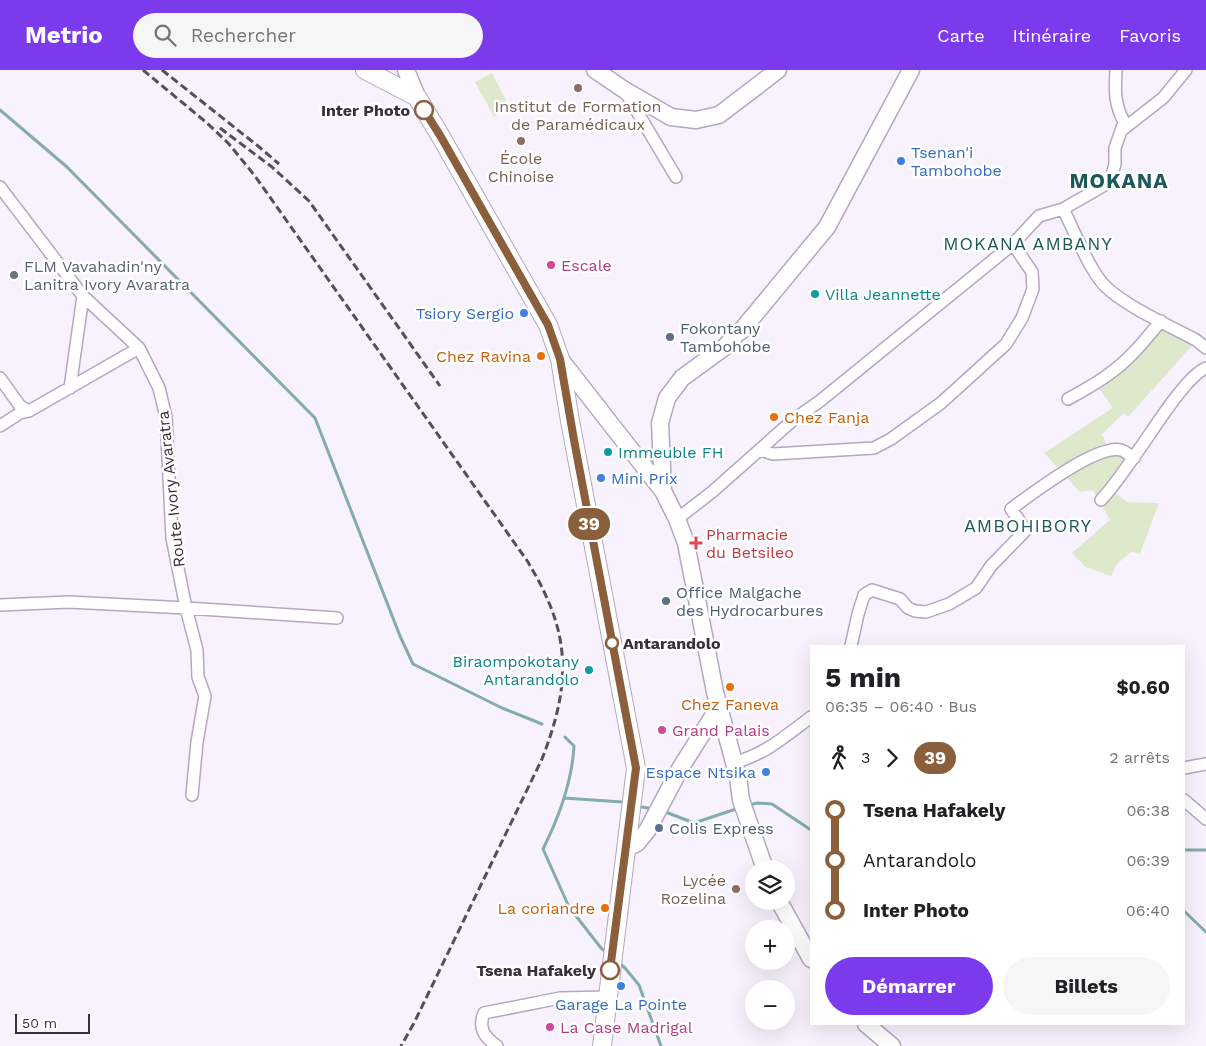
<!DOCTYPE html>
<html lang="fr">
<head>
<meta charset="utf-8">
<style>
  :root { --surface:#fff; --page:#f6f6f6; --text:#202124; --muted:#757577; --accent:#7c3aed }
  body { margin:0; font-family:"Work Sans",sans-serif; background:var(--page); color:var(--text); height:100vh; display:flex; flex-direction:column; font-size:19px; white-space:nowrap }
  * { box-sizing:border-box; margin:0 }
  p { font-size:16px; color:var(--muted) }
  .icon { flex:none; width:28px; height:28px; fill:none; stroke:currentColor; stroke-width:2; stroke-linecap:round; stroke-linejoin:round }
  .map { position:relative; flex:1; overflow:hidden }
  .side { position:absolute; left:810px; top:575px; width:375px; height:380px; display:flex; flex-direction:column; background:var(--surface); border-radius:0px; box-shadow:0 5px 20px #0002 }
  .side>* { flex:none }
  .badge { padding:0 10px; border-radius:16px; font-size:18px; line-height:32px }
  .buttons { position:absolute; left:745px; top:790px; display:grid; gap:10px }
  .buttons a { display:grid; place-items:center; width:50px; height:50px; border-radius:50%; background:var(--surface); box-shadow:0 5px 20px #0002; font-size:25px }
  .scale { position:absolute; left:15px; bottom:12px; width:75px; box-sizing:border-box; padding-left:5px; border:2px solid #36313c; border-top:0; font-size:14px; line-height:18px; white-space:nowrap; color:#36313c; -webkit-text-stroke:4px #fff; paint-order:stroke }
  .map>.badge { position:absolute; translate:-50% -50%; box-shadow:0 0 0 2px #fff }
  .legs { display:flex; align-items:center; gap:8px; height:55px; padding:0 15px; font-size:16px }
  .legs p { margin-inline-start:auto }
  .headline { display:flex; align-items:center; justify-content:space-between; height:85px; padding:0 15px }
  h1 { font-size:28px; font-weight:700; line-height:38px }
  .button { display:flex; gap:10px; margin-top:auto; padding:10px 15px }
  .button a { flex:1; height:58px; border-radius:30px; background:var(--accent); color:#fff; font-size:20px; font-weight:700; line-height:58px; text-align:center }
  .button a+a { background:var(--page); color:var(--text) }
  ul { padding:0 15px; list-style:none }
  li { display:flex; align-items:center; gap:18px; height:50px; font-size:19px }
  li i { display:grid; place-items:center; width:8px; height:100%; margin:0 6px; background:currentColor }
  li i::after { content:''; width:12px; height:12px; margin:-6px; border:4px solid; border-radius:50%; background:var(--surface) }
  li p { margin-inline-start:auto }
  li:first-child i { background:linear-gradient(#0000 50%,currentColor 0) }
  li:last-child i { background:linear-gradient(currentColor 50%,#0000 0) }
  header { display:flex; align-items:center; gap:30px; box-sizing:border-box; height:70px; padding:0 25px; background:var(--accent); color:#fff }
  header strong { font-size:24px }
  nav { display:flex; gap:28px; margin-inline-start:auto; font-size:18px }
  .search { width:350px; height:45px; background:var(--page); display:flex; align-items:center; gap:12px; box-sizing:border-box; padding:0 18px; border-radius:28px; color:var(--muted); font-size:19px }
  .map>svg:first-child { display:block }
</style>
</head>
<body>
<header>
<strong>Metrio</strong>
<div class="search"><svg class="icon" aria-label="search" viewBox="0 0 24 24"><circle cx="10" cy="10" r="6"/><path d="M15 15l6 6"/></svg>Rechercher</div>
<nav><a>Carte</a><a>Itinéraire</a><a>Favoris</a></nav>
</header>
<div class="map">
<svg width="1206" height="976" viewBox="0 0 1206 976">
  <rect width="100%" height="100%" fill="#f7f2fd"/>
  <path fill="#dee8cb" d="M492,3L510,38L494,47L475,12Z
    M1161,253L1196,271L1128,347L1124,343L1102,364L1109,380L1140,378L1110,418L1127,432L1159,433L1140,484L1131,482L1117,494L1111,506L1086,497L1072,483L1110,450L1093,420L1080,422L1043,382L1047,381L1113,338L1097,315Z"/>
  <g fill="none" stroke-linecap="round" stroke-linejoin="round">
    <path stroke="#84abad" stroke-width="3" d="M0,40L67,97L315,348L400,566L413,594L502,638L542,654
      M565,667L574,676C572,713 559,747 543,779L569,837L601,878L607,883
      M564,728L622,732
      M748,735L758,733L772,734L811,760
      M642,737L654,739
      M663,741L694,753L739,738
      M1184,780H1206
      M1184,841L1206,862
      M618,892L625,898L639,915L661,976"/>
    <g stroke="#b3a7c2" stroke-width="14">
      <path id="street" d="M626,23L676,107
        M1122,60L1163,28L1186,0
        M0,117L83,226L139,278L159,318L166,347L172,468L186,538L197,580L198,607L205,626L197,672L192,725
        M1063,139C1074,160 1090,202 1106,217C1127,237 1170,256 1196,270L1206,278
        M0,308L20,336L29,341
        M70,318L83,226
        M1068,329C1092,316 1116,302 1135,281C1144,272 1152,261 1161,251
        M0,356L20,343L29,341L139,278
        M760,380L773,384L874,378L891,369L941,333L1006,274L1022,248L1033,219L1032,202L1013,174
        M1101,430C1115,415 1126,398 1138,381C1152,362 1186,306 1206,298
        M677,449L712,422L793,350L820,331L1013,174L1039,146L1063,139L1103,116L1111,109L1115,94V78L1124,52C1114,33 1115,21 1116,0
        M0,535L69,532L186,538L337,548
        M851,576L858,544L864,525L872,520L900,529L908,538L915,541L926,542L949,534L976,518L991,496L1026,460L1011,439C1031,424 1097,374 1121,380C1125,381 1130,386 1134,388
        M733,693C766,684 784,667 811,647
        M1184,698L1206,694
        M1184,730L1206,749
        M497,976C484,967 478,958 484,943L560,928L608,927"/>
    </g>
    <g stroke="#b3a7c2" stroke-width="19">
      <path id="secondary" d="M406,0L417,27
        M595,0L626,21L671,47L696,50L719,45L778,0
        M560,289L663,421L677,449L686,473L715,622L738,707L741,730L765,799
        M663,421L660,353L667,328L682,308L726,276L737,263L741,261L827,157L911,0
        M627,778L637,773L647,761L681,697L719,637
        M779,831L811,889
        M866,954L892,976"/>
    </g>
    <g stroke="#b3a7c2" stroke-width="20">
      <path id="primary" d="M365,0L417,27L441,67L548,255L560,289L570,351L636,698L602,976"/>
    </g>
    <use href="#street" stroke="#fff" stroke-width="11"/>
    <use href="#secondary" stroke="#fff" stroke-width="16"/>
    <use href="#primary" stroke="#fff" stroke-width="18"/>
    <path stroke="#544f5a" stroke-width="3" stroke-dasharray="8 4" stroke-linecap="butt" d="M143,0L207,53L229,74L255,106L528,492C534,503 541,514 546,526C573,584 564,632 542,689L414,953L401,976
      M162,0L258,76L279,94
      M220,58L272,97L309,131L440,316"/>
  </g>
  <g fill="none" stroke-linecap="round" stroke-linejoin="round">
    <g stroke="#fff" stroke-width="11">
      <path id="line-1" d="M424,40L441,67L548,255L560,289L574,370L636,698L610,900"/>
    </g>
    <use href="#line-1" stroke="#8b5e3c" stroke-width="8"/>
  </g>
  <g fill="#8d6e63" stroke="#fff" stroke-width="2">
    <circle cx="578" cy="18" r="5"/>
    <circle cx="521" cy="71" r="5"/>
    <circle cx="736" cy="819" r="5"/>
  </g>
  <g fill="#fff" stroke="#8b5e3c" stroke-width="2.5">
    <circle cx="424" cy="40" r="9"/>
    <circle cx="612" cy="573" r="6"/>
    <circle cx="610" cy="900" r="9"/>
  </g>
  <g fill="#3f7fe0" stroke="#fff" stroke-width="2">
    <circle cx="901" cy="91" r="5"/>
    <circle cx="524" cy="243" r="5"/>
    <circle cx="601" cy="408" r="5"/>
    <circle cx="766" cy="702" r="5"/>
    <circle cx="621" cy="916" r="5"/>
  </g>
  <g fill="#d1479c" stroke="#fff" stroke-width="2">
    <circle cx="551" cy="195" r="5"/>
    <circle cx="662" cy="660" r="5"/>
    <circle cx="550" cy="957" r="5"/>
  </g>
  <circle fill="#6b7280" stroke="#fff" stroke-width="2" cx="14" cy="205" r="5"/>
  <g fill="#0f9aa8" stroke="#fff" stroke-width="2">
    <circle cx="815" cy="224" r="5"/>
    <circle cx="608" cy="382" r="5"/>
    <circle cx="589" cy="600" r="5"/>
  </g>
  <g fill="#5c6f8a" stroke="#fff" stroke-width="2">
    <circle cx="670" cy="267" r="5"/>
    <circle cx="666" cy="531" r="5"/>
    <circle cx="659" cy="758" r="5"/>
  </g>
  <g fill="#e8710a" stroke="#fff" stroke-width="2">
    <circle cx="541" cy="286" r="5"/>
    <circle cx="774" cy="347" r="5"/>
    <circle cx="730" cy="617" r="5"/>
    <circle cx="605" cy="838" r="5"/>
  </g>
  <path fill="#e0444e" stroke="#fff" stroke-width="2" d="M693.5 465.5h5v5h5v5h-5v5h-5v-5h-5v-5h5z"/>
  <g text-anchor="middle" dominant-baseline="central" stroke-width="5" stroke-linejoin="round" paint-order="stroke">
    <g font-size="16" fill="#785e54" stroke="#fff">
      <text x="578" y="36">Institut de Formation<tspan x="578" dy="18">de Paramédicaux</tspan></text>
      <text x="521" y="88">École<tspan x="521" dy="18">Chinoise</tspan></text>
      <text x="726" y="810" text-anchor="end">Lycée<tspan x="726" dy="18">Rozelina</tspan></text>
    </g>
    <g font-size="16" font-weight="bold" fill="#36313c" stroke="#fff" text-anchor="end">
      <text x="410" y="40">Inter Photo</text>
      <text x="623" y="573" text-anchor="start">Antarandolo</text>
      <text x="596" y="900">Tsena Hafakely</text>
    </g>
    <g font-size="16" fill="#366cbe" stroke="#fff" text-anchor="start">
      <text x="911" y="82">Tsenan'i<tspan x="911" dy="18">Tambohobe</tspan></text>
      <text x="514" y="243" text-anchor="end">Tsiory Sergio</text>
      <text x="611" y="408">Mini Prix</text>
      <text x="756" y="702" text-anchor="end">Espace Ntsika</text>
      <text x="621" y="934" text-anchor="middle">Garage La Pointe</text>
    </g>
    <g font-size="16" fill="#b23c85" stroke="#fff" text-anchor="start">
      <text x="561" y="195">Escale</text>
      <text x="672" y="660">Grand Palais</text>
      <text x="560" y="957">La Case Madrigal</text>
    </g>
    <g font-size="16" fill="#5b616d" stroke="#fff" text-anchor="start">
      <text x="24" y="196">FLM Vavahadin'ny<tspan x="24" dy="18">Lanitra Ivory Avaratra</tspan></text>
    </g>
    <g font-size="16" fill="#0d838f" stroke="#fff" text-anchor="start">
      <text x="825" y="224">Villa Jeannette</text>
      <text x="618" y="382">Immeuble FH</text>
      <text x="579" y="591" text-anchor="end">Biraompokotany<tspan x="579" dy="18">Antarandolo</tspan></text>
    </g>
    <g font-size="16" fill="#4e5e75" stroke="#fff" text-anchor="start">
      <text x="680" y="258">Fokontany<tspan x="680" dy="18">Tambohobe</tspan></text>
      <text x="676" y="522">Office Malgache<tspan x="676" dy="18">des Hydrocarbures</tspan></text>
      <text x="669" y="758">Colis Express</text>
    </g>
    <g font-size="16" fill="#c56008" stroke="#fff" text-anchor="end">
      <text x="531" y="286">Chez Ravina</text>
      <text x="784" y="347" text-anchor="start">Chez Fanja</text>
      <text x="730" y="634" text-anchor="middle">Chez Faneva</text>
      <text x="595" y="838">La coriandre</text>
    </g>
    <g font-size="16" fill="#36313c" stroke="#fff">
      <text transform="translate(171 419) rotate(-96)">Route Ivory Avaratra</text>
    </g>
    <g font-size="16" fill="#be3a42" stroke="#fff" text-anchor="start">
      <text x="706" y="464">Pharmacie<tspan x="706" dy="18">du Betsileo</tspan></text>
    </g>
    <g font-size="18" letter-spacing="1" fill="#1e5959" stroke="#fff">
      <text x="1028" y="173">MOKANA AMBANY</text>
      <text x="1028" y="455">AMBOHIBORY</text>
    </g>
    <g font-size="21" font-weight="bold" letter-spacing="1" fill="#1e5959" stroke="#fff">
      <text x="1119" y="110">MOKANA</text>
    </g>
  </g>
</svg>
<div class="buttons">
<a><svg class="icon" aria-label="layers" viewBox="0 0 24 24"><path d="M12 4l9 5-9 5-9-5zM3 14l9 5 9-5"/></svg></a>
<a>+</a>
<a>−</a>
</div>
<div class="scale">50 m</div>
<b class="badge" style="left:589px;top:454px;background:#8b5e3c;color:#fff">39</b>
<section class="side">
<div class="headline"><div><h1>5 min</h1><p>06:35 – 06:40 · Bus</p></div><b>$0.60</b></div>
<div class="legs"><svg class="icon" aria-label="walk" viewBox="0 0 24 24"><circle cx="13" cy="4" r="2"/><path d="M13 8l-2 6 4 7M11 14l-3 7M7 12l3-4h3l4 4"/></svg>3<svg class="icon" aria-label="forward" viewBox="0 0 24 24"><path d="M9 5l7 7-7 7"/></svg><b class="badge" style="background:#8b5e3c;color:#fff">39</b><p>2 arrêts</p></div>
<ul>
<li><i style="color:#8b5e3c"></i><b>Tsena Hafakely</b><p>06:38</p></li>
<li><i style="color:#8b5e3c"></i><span>Antarandolo</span><p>06:39</p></li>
<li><i style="color:#8b5e3c"></i><b>Inter Photo</b><p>06:40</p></li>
</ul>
<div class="button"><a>Démarrer</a><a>Billets</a></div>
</section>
</div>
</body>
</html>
